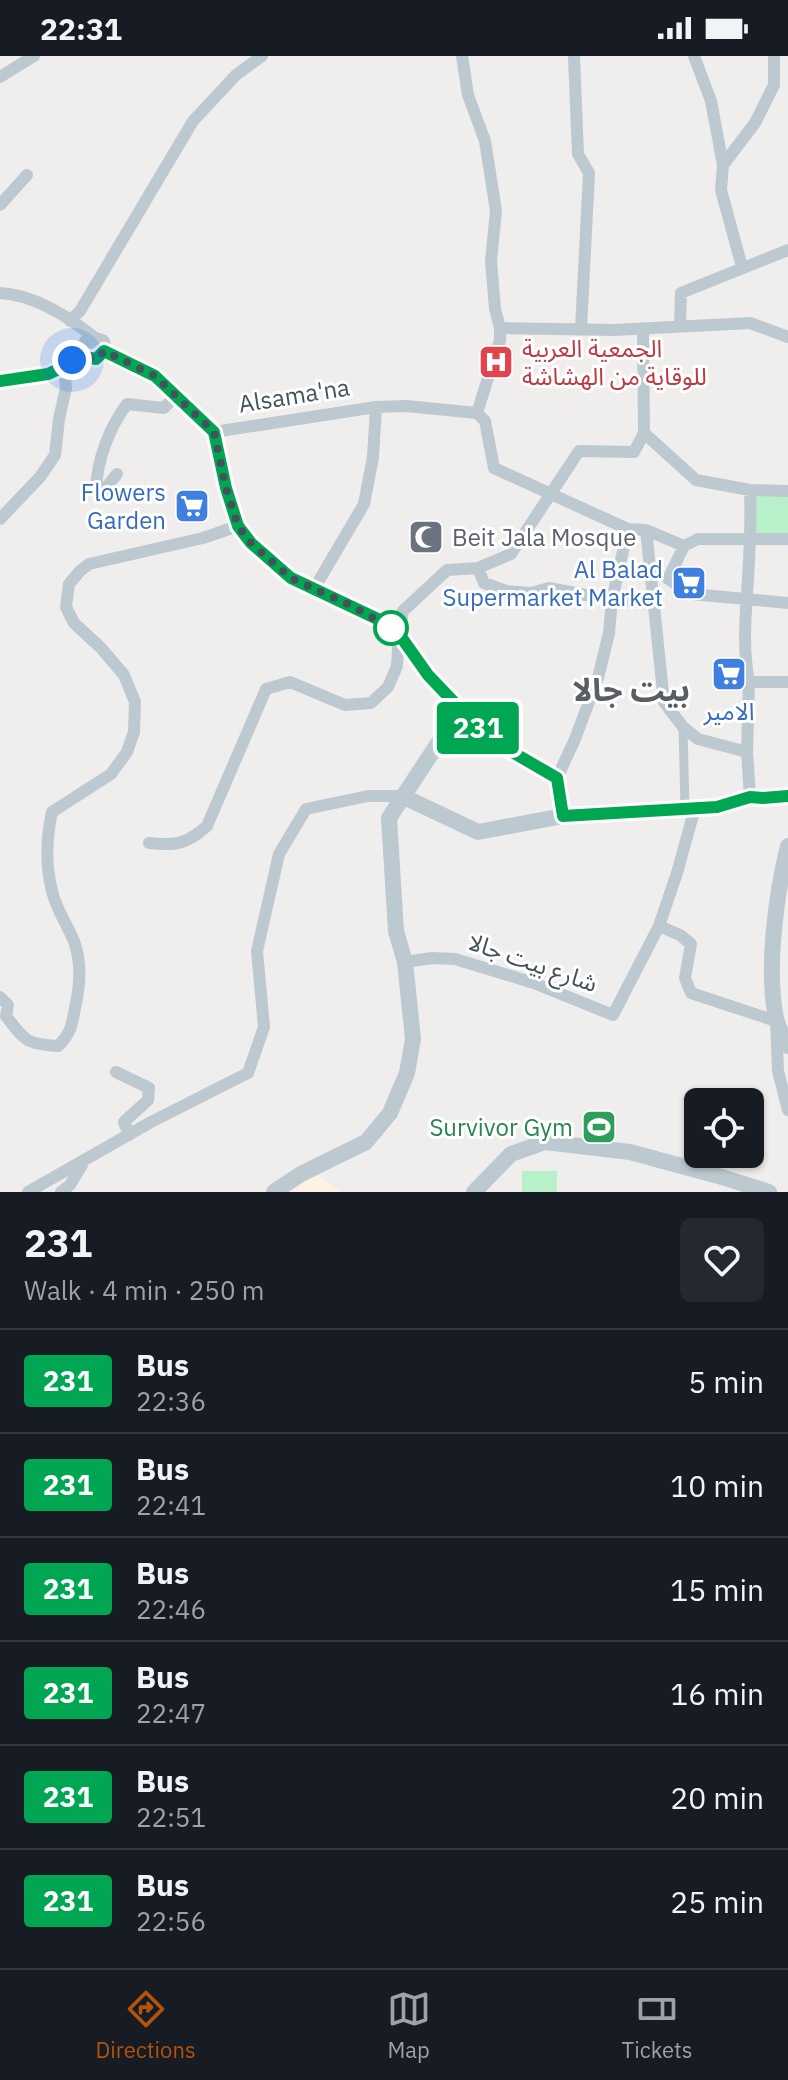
<!DOCTYPE html>
<html lang="en">
<head>
<meta charset="utf-8">
<style>
  :root { --surface:#171b24; --page:#242831; --text:#f1f3f6; --muted:#9ea1a6; --line:#363941; --accent:#b45309 }
  body { margin:0; font-family:"IBM Plex Sans","Noto Sans Arabic",sans-serif; background:var(--page); color:var(--text); height:100vh; display:flex; flex-direction:column; font-size:30px; white-space:nowrap }
  * { box-sizing:border-box; margin:0 }
  p { font-size:26px; color:var(--muted) }
  .icon { flex:none; width:44px; height:44px; fill:none; stroke:currentColor; stroke-width:2; stroke-linecap:round; stroke-linejoin:round }
  .map { position:relative; height:1136px; overflow:hidden }
  .details { display:flex; flex-direction:column; background:var(--surface); flex:1 }
  .details>* { flex:none }
  .badge { padding:0 16px; border-radius:6px; font-size:28px; line-height:52px }
  .tools { position:absolute; left:684px; top:1032px; display:grid; gap:16px }
  .tools a { display:grid; place-items:center; width:80px; height:80px; border-radius:12px; background:var(--surface); box-shadow:0 2px 6px #0004; font-size:40px }
  .you { position:absolute; width:40px; height:40px; margin:-20px; border:6px solid #fff; border-radius:50%; background:#1a73e8; box-shadow:0 0 0 12px #1a73e833 }
  .map>.badge { position:absolute; translate:-50% -50%; box-shadow:0 0 0 4px #fff }
  .round { display:grid; place-items:center; flex:none; width:84px; height:84px; border-radius:12px; background:var(--page) }
  .overview { display:flex; align-items:center; justify-content:space-between; height:136px; padding:0 24px }
  h1 { font-size:38px; font-weight:700; line-height:60px }
  ul { padding:0; list-style:none }
  li { display:flex; align-items:center; gap:24px; height:104px; padding:0 24px; border-top:2px solid var(--line) }
  li div { flex:1 }
  li b { display:block; font-size:30px }
  li em { font-style:normal }
  li .badge { min-width:88px; font-weight:700; text-align:center }
  .status { display:flex; justify-content:space-between; align-items:center; height:56px; padding:0 40px; background:var(--surface); direction:ltr }
  .status svg { height:22px; fill:currentColor }
  .tab-bar { display:flex; justify-content:space-around; align-items:center; height:112px; border-top:2px solid var(--line); background:var(--surface); font-size:22px; color:var(--muted) }
  .tab-bar a { display:grid; justify-items:center; gap:4px }
  .tab-bar .on { color:var(--accent) }
  .map>svg:first-child { display:block }
</style>
</head>
<body>
<div class="status"><b>22:31</b><svg viewBox="0 0 49 12"><path d="M0 12V9h3v3zM5 12V6h3v6zM10 12V3h3v9zM15 12V0h3v12zM26 1h20v11H26zM47 4h2v5h-2z"/></svg></div>
<div class="map">
<svg width="788" height="1136" viewBox="0 0 788 1136">
  <rect width="100%" height="100%" fill="#f0eded"/>
  <path fill="#fcf3e4" d="M311,1114L341,1136H274Z"/>
  <path fill="#b8f0ca" d="M750,434L788,435V483L751,482Z
    M522,1115H557V1136H522Z"/>
  <g fill="none" stroke-linecap="round" stroke-linejoin="round">
    <path stroke="#bcc9d0" stroke-width="9" d="M683,671L685,752"/>
    <path stroke="#bcc9d0" stroke-width="12" d="M574,0L578,98L589,117L581,273
      M694,0L711,45L723,109L721,134L742,211
      M0,21L34,0
      M723,109L755,67L774,29V0
      M0,149L27,119
      M0,237C35,239 69,261 95,282
      M70,265L80,255L193,65L236,19L262,0
      M680,270L681,237L788,194
      M500,272L614,274L750,267L788,281
      M643,272L644,377
      M376,351L406,350L477,357L500,284V272L495,253L491,205L496,155L485,85L468,39L462,0
      M477,357L485,365L494,412L619,469L628,473L646,474L684,490L668,523L692,538L788,547
      M214,376L376,351L373,401L364,448L314,533
      M117,418L105,433L96,434C97,404 109,372 127,348L164,352L176,339
      M750,434C751,463 750,492 748,521C746,557 742,590 749,626H788
      M0,463L40,421L55,399L59,363L66,332L64,311
      M646,474L664,646L683,671L698,683L747,696
      M684,490L698,483H788
      M478,512L484,527L506,535L531,537L549,532L612,544L654,547
      M749,626L747,696L750,741
      M557,722L575,683L598,622L609,577L612,544L628,473
      M149,787C176,790 187,788 207,770L266,633L290,626L345,649L371,647L388,631L397,610L399,578L403,555L447,514L478,512L511,498L579,395L634,396L644,377L696,424L750,434L788,435
      M659,870L680,879L691,888L685,922L691,937L776,965L778,1015L788,1054
      M405,906L432,902L455,903L534,927L613,959L659,870L677,817L695,752
      M0,941L8,949L6,960C25,985 26,988 58,990C71,978 72,968 75,952C80,929 82,908 74,885C67,868 56,853 52,835C45,807 46,783 52,756L111,718L127,696L134,676L135,646L124,619L101,592L74,567L66,551L69,528L80,515L89,508L203,482L238,470
      M116,1016L149,1032L148,1044L124,1066L129,1079
      M28,1136L151,1066L248,1017L264,971L257,895L279,798L306,753L368,740H402
      M61,1136L70,1129L82,1109"/>
    <path stroke="#bcc9d0" stroke-width="16" d="M104,295L155,320L214,376L226,432L238,470L251,487L291,522L384,566L399,578L428,619L488,682L557,722L563,760L717,751L750,741L763,742L788,739
      M85,301L83,292L90,282L102,286L104,295
      M0,325L48,318L85,301L96,303L104,295
      M402,740L478,776L563,760
      M788,790C776,838 766,914 776,962C778,972 784,981 788,990
      M274,1136L301,1118L366,1086L390,1057L407,1017L413,983L405,906L396,875L389,762L460,654
      M474,1136L511,1098L545,1086L630,1096L722,1121L769,1136"/>
  </g>
  <g fill="none" stroke-linecap="round" stroke-linejoin="round">
    <g stroke="#fff" stroke-width="18">
      <path id="line" d="M0,325L48,318L85,301L96,303L104,295L155,320L214,376L226,432L238,470L251,487L291,522L384,566L399,578L428,619L488,682L557,722L563,760L717,751L750,741L763,742L788,740"/>
    </g>
    <use href="#line" stroke="#00a651" stroke-width="12"/>
    <path stroke="#44525b" stroke-width="8" stroke-dasharray="0 14.4" d="M72,304L69,309L85,301L96,303L104,295L155,320L214,376L226,432L238,470L251,487L291,522L350,549L391,572"/>
  </g>
  <defs>
    <g id="hospital-square" transform="scale(1.8)"><rect x="-9" y="-9" width="18" height="18" rx="4" fill="#e0444e" stroke="#fff"/><path d="M-5-5h3v3.5h4V-5h3V5h-3V1.5h-4V5h-3Z" fill="#fff"/></g>
    <g id="supermarket-square" transform="scale(1.8)"><rect x="-9" y="-9" width="18" height="18" rx="4" fill="#3f7fe0" stroke="#fff"/><path d="M-6-5.5h2.5l.6 2H6L4.5 2H-2.5L-4.4-4H-6ZM-1.5 3.2a1.3 1.3 0 1 0 .1 0ZM3 3.2a1.3 1.3 0 1 0 .1 0Z" fill="#fff"/></g>
    <g id="mosque-square" transform="scale(1.8)"><rect x="-9" y="-9" width="18" height="18" rx="4" fill="#6b7280" stroke="#fff"/><path d="M3.5-4.9A6 6 0 1 0 3.5 4.9A5 5 0 1 1 3.5-4.9Z" fill="#fff"/></g>
    <g id="stadium-square" transform="scale(1.8)"><rect x="-9" y="-9" width="18" height="18" rx="4" fill="#2e9e5b" stroke="#fff"/><path d="M0-5a6.5 5 0 1 0 0 10a6.5 5 0 1 0 0-10ZM-3.5-1.8h7v3.6h-7Z" fill="#fff"/></g>
  </defs>
  <g fill-rule="evenodd">
    <use href="#hospital-square" x="496" y="306"/>
    <use href="#supermarket-square" x="192" y="450"/>
    <use href="#mosque-square" x="426" y="481"/>
    <use href="#supermarket-square" x="689" y="527"/>
    <use href="#supermarket-square" x="729" y="618"/>
    <use href="#stadium-square" x="599" y="1071"/>
  </g>
  <circle fill="#fff" stroke="#00a651" stroke-width="4" cx="391" cy="572" r="16"/>
  <g text-anchor="middle" dominant-baseline="central" stroke-width="6" stroke-linejoin="round" paint-order="stroke">
    <g font-size="24" fill="#be3a42" stroke="#fff" text-anchor="start">
      <text x="522" y="292">الجمعية العربية<tspan x="522" dy="28">للوقاية من الهشاشة</tspan></text>
    </g>
    <g font-size="24" fill="#44525b" stroke="#fff">
      <text transform="translate(294 339) rotate(-9)">Alsama'na</text>
      <text transform="translate(533 906) rotate(19)">شارع بيت جالا</text>
    </g>
    <g font-size="24" fill="#366cbe" stroke="#fff" text-anchor="end">
      <text x="166" y="436">Flowers<tspan x="166" dy="28">Garden</tspan></text>
      <text x="663" y="513">Al Balad<tspan x="663" dy="28">Supermarket Market</tspan></text>
      <text x="729" y="655" text-anchor="middle">الامير</text>
    </g>
    <g font-size="24" fill="#5b616d" stroke="#fff" text-anchor="start">
      <text x="452" y="481">Beit Jala Mosque</text>
    </g>
    <g font-size="24" fill="#27864d" stroke="#fff" text-anchor="end">
      <text x="573" y="1071">Survivor Gym</text>
    </g>
    <g font-size="32" font-weight="bold" fill="#595e62" stroke="#fff">
      <text x="631" y="633">بيت جالا</text>
    </g>
  </g>
</svg>
<div class="tools">
<a><svg class="icon" aria-label="locate" viewBox="0 0 24 24"><circle cx="12" cy="12" r="6"/><path d="M12 2v4M12 18v4M2 12h4M18 12h4"/></svg></a>
</div>
<div class="you" style="left:72px;top:304px"></div>
<b class="badge" style="left:478px;top:672px;background:#00a651;color:#fff">231</b>
</div>
<section class="details">
<div class="overview"><div><h1>231</h1><p>Walk · 4 min · 250 m</p></div><a class="round"><svg class="icon" aria-label="heart" viewBox="0 0 24 24"><path d="M12 20l-8-8c-3-5 5-10 8-4 3-6 11-1 8 4z"/></svg></a></div>
<ul>
<li><span class="badge" style="background:#00a651;color:#fff">231</span><div><b>Bus</b><p>22:36</p></div><em>5 min</em></li>
<li><span class="badge" style="background:#00a651;color:#fff">231</span><div><b>Bus</b><p>22:41</p></div><em>10 min</em></li>
<li><span class="badge" style="background:#00a651;color:#fff">231</span><div><b>Bus</b><p>22:46</p></div><em>15 min</em></li>
<li><span class="badge" style="background:#00a651;color:#fff">231</span><div><b>Bus</b><p>22:47</p></div><em>16 min</em></li>
<li><span class="badge" style="background:#00a651;color:#fff">231</span><div><b>Bus</b><p>22:51</p></div><em>20 min</em></li>
<li><span class="badge" style="background:#00a651;color:#fff">231</span><div><b>Bus</b><p>22:56</p></div><em>25 min</em></li>
</ul>
</section>
<nav class="tab-bar">
<a class="on"><svg class="icon" aria-label="directions" viewBox="0 0 24 24"><path d="M12 3l9 9-9 9-9-9zM9 14v-3h6M13 9l2 2-2 2"/></svg>Directions</a>
<a><svg class="icon" aria-label="map" viewBox="0 0 24 24"><path d="M3 6l6-2 6 2 6-2v14l-6 2-6-2-6 2zM9 4v14M15 6v14"/></svg>Map</a>
<a><svg class="icon" aria-label="tickets" viewBox="0 0 24 24"><path d="M3 7h18v10H3zM15 7v10"/></svg>Tickets</a>
</nav>
</body>
</html>
